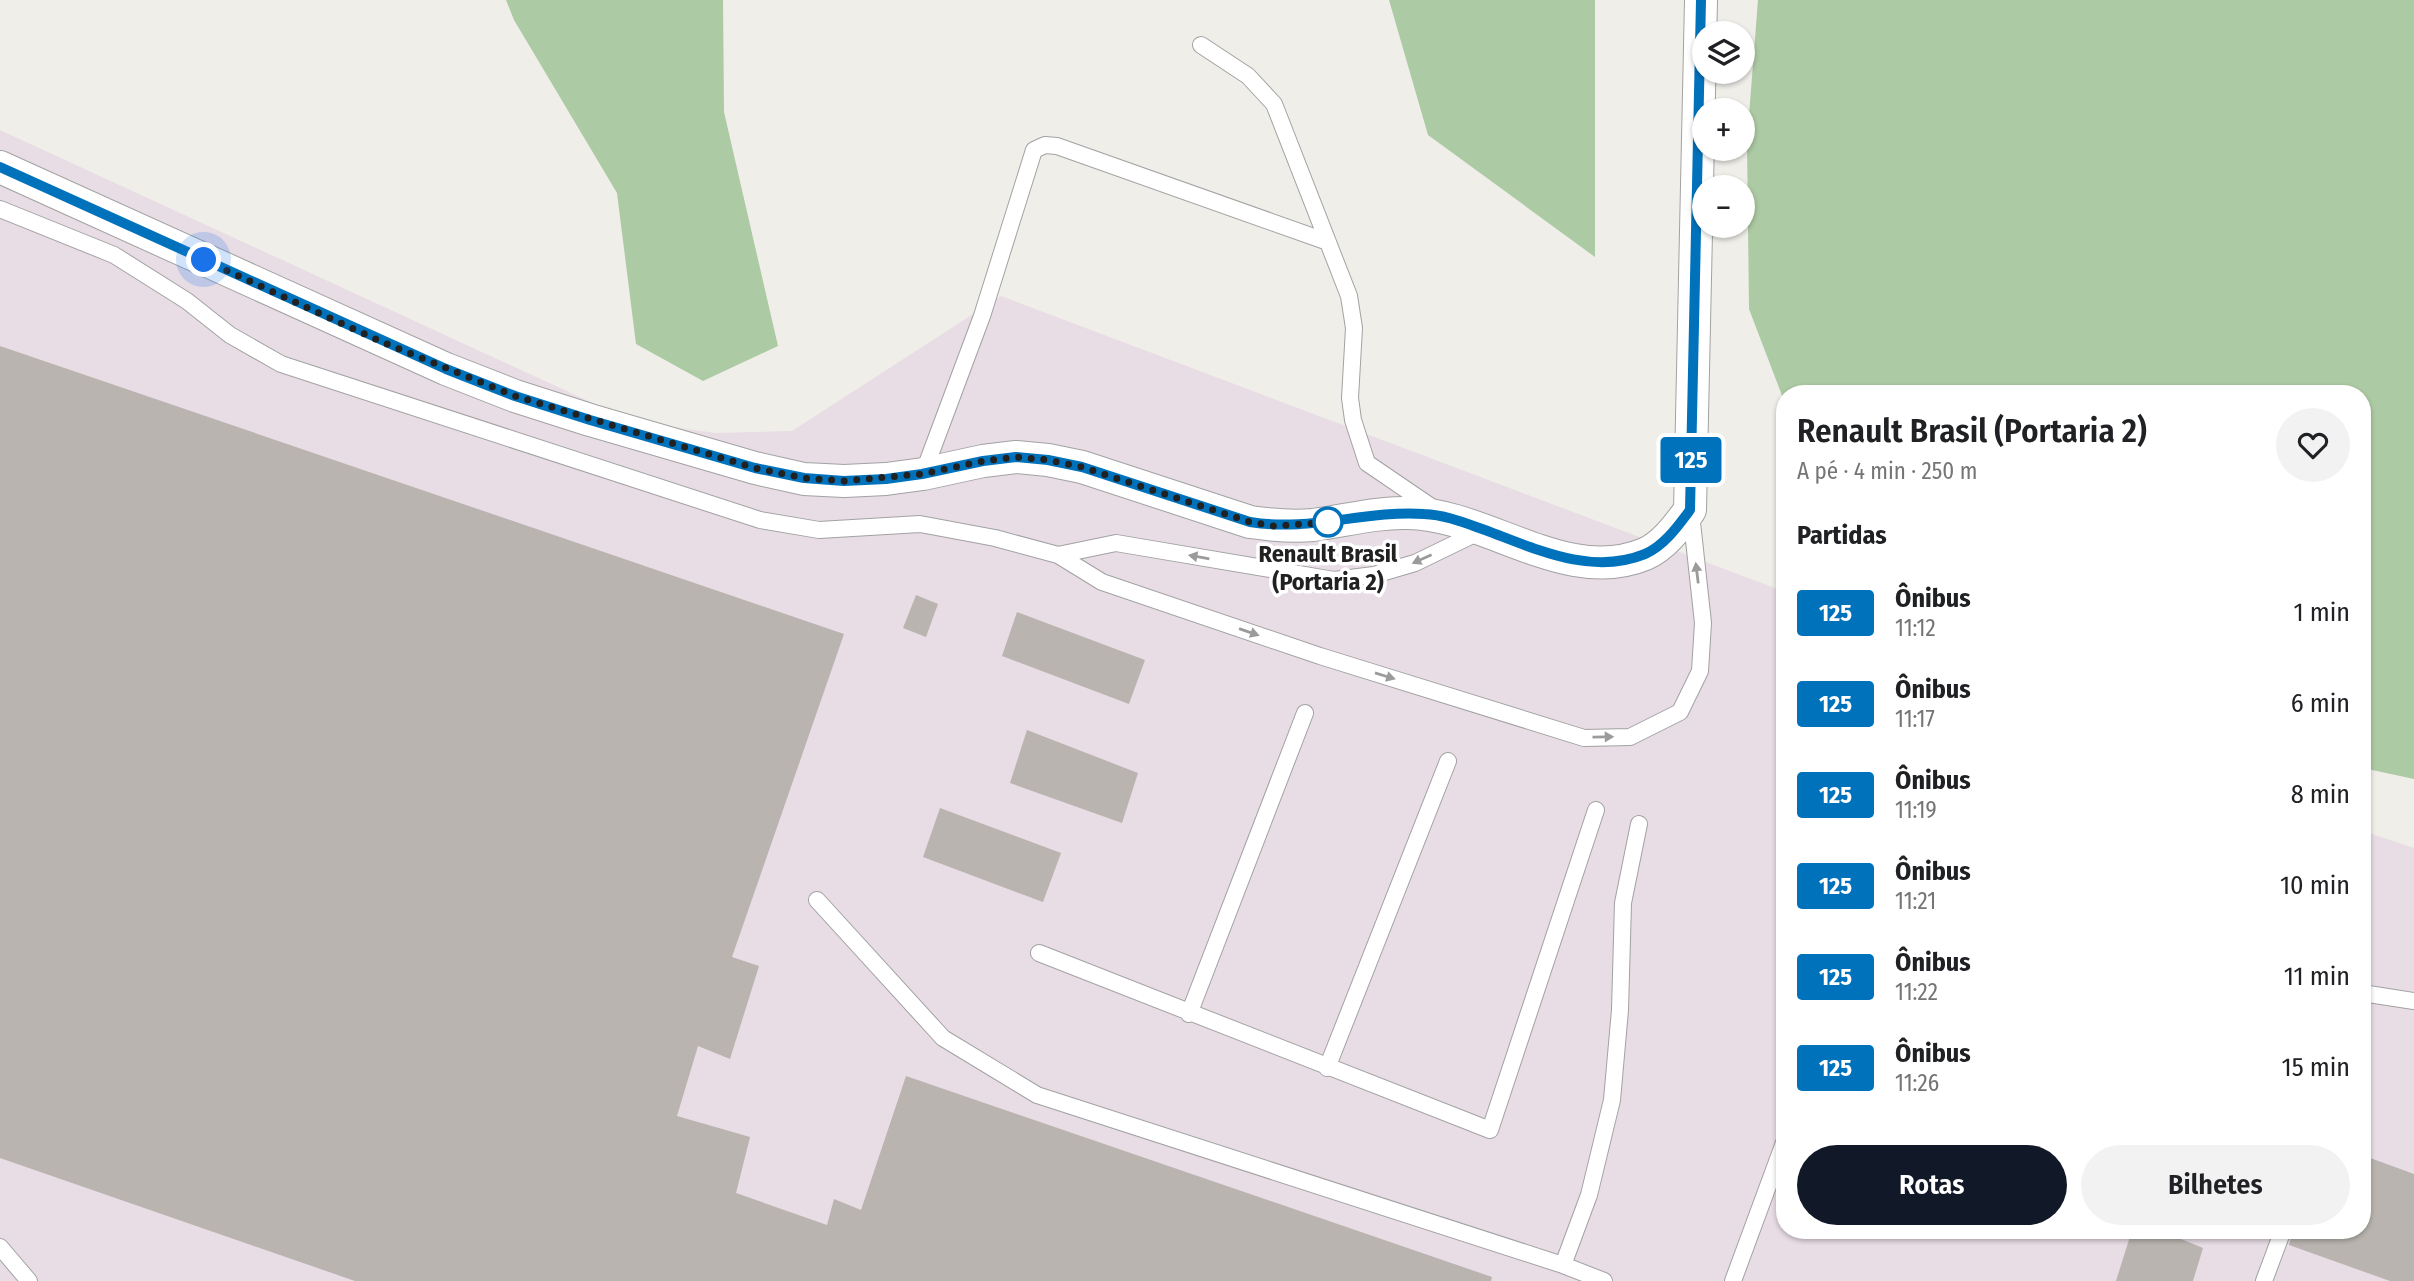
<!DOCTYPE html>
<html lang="pt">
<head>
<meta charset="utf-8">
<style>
  :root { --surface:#fff; --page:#f2f2f2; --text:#202124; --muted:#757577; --accent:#111827 }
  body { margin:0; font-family:"Fira Sans Condensed",sans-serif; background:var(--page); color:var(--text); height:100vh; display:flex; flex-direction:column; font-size:26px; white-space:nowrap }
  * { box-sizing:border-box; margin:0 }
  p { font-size:23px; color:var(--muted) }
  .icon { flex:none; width:38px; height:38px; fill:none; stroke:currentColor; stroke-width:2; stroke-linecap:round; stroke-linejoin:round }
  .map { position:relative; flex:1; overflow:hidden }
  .details { position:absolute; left:1776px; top:385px; width:595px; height:854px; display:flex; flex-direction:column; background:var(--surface); border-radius:28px; box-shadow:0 2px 5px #0004 }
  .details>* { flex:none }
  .badge { padding:0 14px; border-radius:5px; font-size:24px; line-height:46px }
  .fabs { position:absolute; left:1692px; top:21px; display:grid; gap:14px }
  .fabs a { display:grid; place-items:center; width:63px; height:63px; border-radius:50%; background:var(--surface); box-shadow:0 2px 5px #0004; font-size:35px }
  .you { position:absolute; width:35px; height:35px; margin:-18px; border:5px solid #fff; border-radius:50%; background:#1a73e8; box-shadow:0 0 0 10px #1a73e833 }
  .map>.badge { position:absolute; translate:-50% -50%; box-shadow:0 0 0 4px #fff }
  h2 { padding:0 21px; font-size:26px; line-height:63px }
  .round { display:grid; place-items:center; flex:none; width:74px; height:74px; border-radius:37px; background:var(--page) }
  .head { display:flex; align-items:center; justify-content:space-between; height:119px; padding:0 21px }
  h1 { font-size:33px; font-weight:600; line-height:52px }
  .action { display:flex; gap:14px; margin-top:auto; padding:14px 21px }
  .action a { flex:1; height:80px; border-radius:42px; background:var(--accent); color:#fff; font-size:28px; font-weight:600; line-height:80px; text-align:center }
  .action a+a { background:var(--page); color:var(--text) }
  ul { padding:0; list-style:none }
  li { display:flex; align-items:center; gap:21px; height:91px; padding:0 21px }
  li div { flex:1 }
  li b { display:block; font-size:26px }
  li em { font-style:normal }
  li .badge { min-width:77px; font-weight:700; text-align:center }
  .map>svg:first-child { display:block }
</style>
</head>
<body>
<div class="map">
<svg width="2414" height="1281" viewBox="0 0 2414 1281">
  <rect width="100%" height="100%" fill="#f0eee9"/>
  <path fill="#e8dce5" d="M0,130L634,422L716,433L792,431L1001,296L1785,592V1230H2362L2363,831L2414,848V1281H0Z"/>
  <path fill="#accaa3" d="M506,0H723L724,112L778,346L703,381L636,344L617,193L514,20Z
    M1389,0H1595V257L1428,135Z
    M1758,0H2414V779L2363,768L2362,394H1785V409L1783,398L1749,309L1747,141Z"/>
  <path fill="#b9b4af" d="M0,346L844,634L732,957L759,966L730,1059L698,1046L677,1116L750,1137L736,1193L827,1225L834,1199L861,1210L906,1076L1492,1277L1491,1281H355L0,1158Z
    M916,595L938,604L926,637L903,628Z
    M1017,612L1145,660L1129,704L1002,656Z
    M1027,730L1138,773L1122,823L1010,783Z
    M940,808L1061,853L1043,902L923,857Z
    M2362,1155L2414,1174V1281H2390L2289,1245L2293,1230H2362Z
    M2132,1230H2159L2203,1248L2193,1281H2116Z"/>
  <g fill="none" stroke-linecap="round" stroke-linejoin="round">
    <g stroke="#a2a2a2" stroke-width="18">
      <path id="lane" d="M1201,45L1248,76L1274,104L1349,296L1354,328L1350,398L1353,420L1367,463L1436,510
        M0,209L114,255L187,301L230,335L281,364L760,520L819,530L920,524L995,538L1058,555
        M923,474L982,316L1034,150L1045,145L1057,146L1328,242
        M1481,531L1415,563L1374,575L1334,580L1116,543L1058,555L1102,582L1320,656L1584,738L1630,737L1680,712L1700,671L1703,623L1691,513
        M817,900L943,1038L1037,1095L1563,1265
        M1039,953L1490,1130L1596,810
        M2362,993L2414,1001
        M1189,1014L1305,713
        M1327,1068L1448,761
        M0,1247L29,1281
        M1604,1281L1563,1265L1589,1195L1612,1100L1620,1010L1623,903L1639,824
        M1733,1281L1785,1140
        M2264,1281L2283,1230"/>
    </g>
    <g stroke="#a2a2a2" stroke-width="34">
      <path id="street" d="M0,167L446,369L515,396L590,420L755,468L804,479L844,481L886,479L923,474L983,461L1016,457L1048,460L1082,467L1250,522C1271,525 1292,527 1313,525C1345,521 1376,512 1408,513C1487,514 1566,587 1645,554C1664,546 1678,526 1690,510L1701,0"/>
    </g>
    <use href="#lane" stroke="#fff" stroke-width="16"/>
    <use href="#street" stroke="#fff" stroke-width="32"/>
  </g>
  <defs><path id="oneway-solid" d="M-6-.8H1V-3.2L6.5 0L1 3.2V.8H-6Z" transform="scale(1.75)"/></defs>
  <g fill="#9b9b9b">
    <use href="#oneway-solid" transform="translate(1199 557) rotate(-170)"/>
    <use href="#oneway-solid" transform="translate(1422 559) rotate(156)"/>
    <use href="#oneway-solid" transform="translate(1697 573) rotate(-97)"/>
    <use href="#oneway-solid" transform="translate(1249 632) rotate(19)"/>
    <use href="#oneway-solid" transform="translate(1385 676) rotate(17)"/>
    <use href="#oneway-solid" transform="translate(1603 737) rotate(-1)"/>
  </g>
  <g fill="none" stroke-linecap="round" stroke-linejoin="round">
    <g stroke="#fff" stroke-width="16">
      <path id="line" d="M0,167L446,369L515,396L590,420L755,468L804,478L844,481L886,479L922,474L983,461L1016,457L1048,460L1082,467L1250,522C1309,532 1365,510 1424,514C1446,515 1465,523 1485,530C1536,549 1591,576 1645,554C1664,546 1678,526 1690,510L1701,0"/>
    </g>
    <use href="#line" stroke="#0072bc" stroke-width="10"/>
    <path stroke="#212121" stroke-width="7" stroke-dasharray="0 12.6" d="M204,260L382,342L515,396L755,468L804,478L844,481L922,474L983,461L1016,457L1048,460L1082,467L1250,522L1274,526L1332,522H1328"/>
  </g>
  <circle fill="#fff" stroke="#0072bc" stroke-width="3.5" cx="1328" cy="522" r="14"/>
  <g text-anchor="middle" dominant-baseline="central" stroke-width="7" stroke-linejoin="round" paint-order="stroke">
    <g font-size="24" font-weight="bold" fill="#212121" stroke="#fff">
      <text x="1328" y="554">Renault Brasil<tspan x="1328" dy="28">(Portaria 2)</tspan></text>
    </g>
  </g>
</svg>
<div class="fabs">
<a><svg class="icon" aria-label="layers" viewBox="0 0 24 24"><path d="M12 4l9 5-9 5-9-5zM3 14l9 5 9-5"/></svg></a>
<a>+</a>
<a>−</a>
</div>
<div class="you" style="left:204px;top:260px"></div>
<b class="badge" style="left:1691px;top:460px;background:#0072bc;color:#fff">125</b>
<section class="details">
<div class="head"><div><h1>Renault Brasil (Portaria 2)</h1><p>A pé · 4 min · 250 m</p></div><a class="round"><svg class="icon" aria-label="heart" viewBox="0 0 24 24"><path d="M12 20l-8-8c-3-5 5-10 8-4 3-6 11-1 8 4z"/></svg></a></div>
<h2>Partidas</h2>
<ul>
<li><span class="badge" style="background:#0072bc;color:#fff">125</span><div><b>Ônibus</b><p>11:12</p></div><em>1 min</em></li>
<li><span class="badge" style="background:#0072bc;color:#fff">125</span><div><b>Ônibus</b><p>11:17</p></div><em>6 min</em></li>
<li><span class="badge" style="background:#0072bc;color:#fff">125</span><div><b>Ônibus</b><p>11:19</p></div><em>8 min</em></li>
<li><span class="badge" style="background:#0072bc;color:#fff">125</span><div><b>Ônibus</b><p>11:21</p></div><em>10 min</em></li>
<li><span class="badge" style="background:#0072bc;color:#fff">125</span><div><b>Ônibus</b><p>11:22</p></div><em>11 min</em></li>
<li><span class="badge" style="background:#0072bc;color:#fff">125</span><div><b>Ônibus</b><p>11:26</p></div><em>15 min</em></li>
</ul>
<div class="action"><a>Rotas</a><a>Bilhetes</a></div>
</section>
</div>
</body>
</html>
